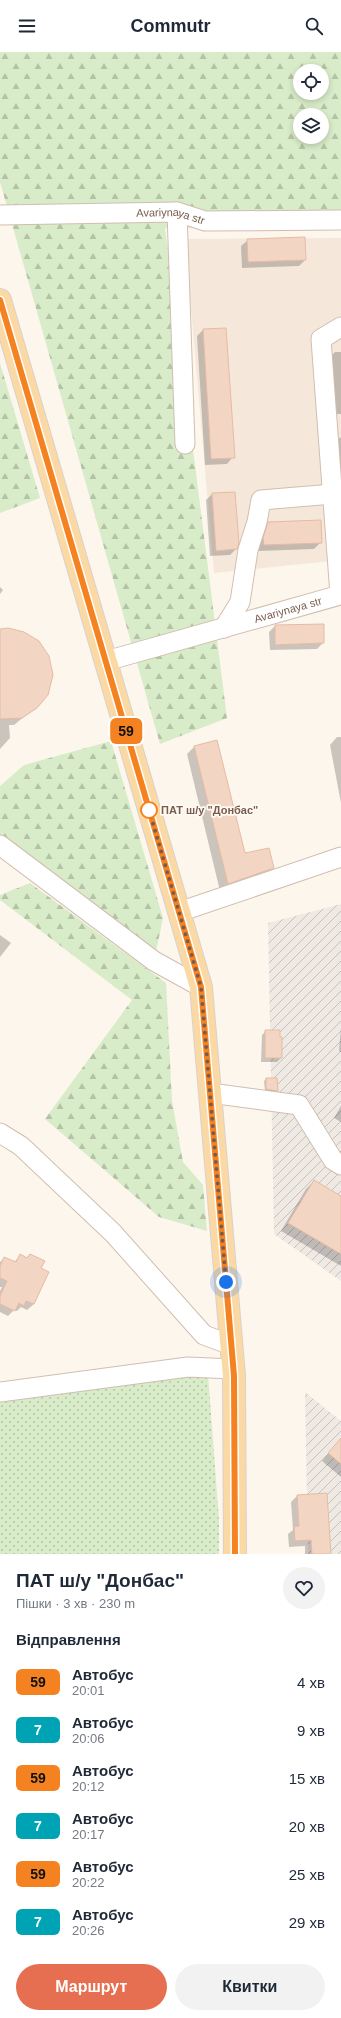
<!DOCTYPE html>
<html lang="uk">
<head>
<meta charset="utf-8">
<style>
  :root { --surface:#fff; --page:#f2f2f3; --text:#1f2937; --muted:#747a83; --accent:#e76f51 }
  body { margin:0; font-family:Helvetica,sans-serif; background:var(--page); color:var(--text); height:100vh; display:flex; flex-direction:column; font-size:15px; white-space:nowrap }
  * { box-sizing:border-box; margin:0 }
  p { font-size:13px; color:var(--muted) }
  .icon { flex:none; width:22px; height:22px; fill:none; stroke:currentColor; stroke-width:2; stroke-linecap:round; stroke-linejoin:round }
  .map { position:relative; height:1502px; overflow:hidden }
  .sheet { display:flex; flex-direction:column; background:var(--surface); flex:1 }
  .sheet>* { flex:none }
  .badge { padding:0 8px; border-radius:6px; font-size:14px; line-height:26px }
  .tools { position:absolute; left:293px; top:12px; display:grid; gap:8px }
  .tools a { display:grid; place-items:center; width:36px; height:36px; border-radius:50%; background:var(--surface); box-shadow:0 2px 6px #0003; font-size:20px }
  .you { position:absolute; width:20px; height:20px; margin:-10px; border:3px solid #fff; border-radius:50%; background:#1a73e8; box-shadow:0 0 0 6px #1a73e833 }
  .map>.badge { position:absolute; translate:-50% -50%; box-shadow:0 0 0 2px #fff }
  h2 { padding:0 16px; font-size:15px; line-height:36px }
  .round { display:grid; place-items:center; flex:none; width:42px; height:42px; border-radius:21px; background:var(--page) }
  .overview { display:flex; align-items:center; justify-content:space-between; height:68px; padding:0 16px }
  h1 { font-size:19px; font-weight:700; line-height:30px }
  .action { display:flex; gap:8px; margin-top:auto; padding:8px 16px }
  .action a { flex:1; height:46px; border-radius:24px; background:var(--accent); color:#fff; font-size:16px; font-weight:700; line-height:46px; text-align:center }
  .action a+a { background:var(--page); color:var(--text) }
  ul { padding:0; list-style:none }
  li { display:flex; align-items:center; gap:12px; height:48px; padding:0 16px }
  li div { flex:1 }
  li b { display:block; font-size:15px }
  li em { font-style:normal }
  li .badge { min-width:44px; font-weight:700; text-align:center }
  header { display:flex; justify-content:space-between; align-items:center; height:52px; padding:0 16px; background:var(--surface); font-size:18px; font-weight:700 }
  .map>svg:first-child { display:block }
</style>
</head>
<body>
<header><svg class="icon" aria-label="menu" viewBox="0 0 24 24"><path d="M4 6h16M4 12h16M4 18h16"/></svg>Commutr<svg class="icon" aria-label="search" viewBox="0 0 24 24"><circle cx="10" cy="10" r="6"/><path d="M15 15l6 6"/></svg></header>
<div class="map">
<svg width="341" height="1502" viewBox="0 0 341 1502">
  <defs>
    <pattern id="industrial-furrows" width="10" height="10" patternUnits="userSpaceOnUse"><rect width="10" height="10" fill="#efe9e4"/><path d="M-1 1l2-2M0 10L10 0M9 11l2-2" fill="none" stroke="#c7c0bb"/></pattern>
    <pattern id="grass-dots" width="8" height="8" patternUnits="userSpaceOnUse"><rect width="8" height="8" fill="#d8ecc9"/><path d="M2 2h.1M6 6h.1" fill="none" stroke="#b4c2a5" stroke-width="1.8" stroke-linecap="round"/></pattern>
    <pattern id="forest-firs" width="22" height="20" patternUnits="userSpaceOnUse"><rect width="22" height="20" fill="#d8ecc9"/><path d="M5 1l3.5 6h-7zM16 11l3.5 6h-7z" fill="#b4c2a5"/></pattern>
  </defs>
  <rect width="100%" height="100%" fill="#fdf6ec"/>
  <path fill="#f5e8da" d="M341,186V508L214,521L185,187Z"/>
  <path fill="url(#industrial-furrows)" d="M341,852V1229L274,1182L268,871Z
    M305,1340L341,1369V1502H308Z"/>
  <path fill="url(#grass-dots)" d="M208,1322L219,1468V1502H0V1349Z"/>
  <path fill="url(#forest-firs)" fill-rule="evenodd" d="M0,0H341V171L165,176L227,666L160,692L0,130ZM300,19H322V41H300ZM300,63H322V85H300Z
    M0,311L40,446L0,461Z
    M111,689L163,866L154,909L0,794V734L24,713Z
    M30,831L166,931L172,1049L183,1110L203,1133L207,1179L159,1165L45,1067L132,948L0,848V843Z"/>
  <path fill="#0003" d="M248,188L305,208L299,214L242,216L241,194Z
    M203,278L233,405L227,412L205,413L197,284Z
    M335,300H341V362H333L329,306Z
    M341,385V447L334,391Z
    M212,442L236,497L230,503L210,504L206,448Z
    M269,470L320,491L314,497L258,499L262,477Z
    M0,535L3,538L0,542Z
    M275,574L323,591L317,597L270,598L269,580Z
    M0,578L36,655L14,673H9L10,686L0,697Z
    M337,685H341V751L330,693Z
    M195,694L244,803L273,816L265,824L220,839L187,702Z
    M0,883L11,891L0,905Z
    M341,976V1000L339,999Z
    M266,979L281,1006L277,1010H261L262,983Z
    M266,1027L277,1039L275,1040L265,1039L264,1029Z
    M341,1054V1070L334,1066Z
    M314,1129L341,1146V1214L281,1179L306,1137Z
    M30,1203L40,1217L48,1221L34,1252L27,1258L21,1255L17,1259L14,1258L8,1264L0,1260V1239L2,1235H0V1210L5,1206L14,1210L20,1204L26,1206Z
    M341,1387V1425L322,1409Z
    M297,1444L330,1502H305V1494L289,1495L288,1482L293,1478L291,1450Z"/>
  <path fill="#f3d5c3" stroke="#e6bba3" d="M305,185L306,208L248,210L247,187Z
    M226,276L235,406L211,407L203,277Z
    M235,440L239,491L237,497L216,499L212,441Z
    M321,468L322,491L264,493L263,486L268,470Z
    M324,572V591L275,593V573Z
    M8,576L24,580L39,589L49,604L53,623L48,643L37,656L22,666L0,667V577Z
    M217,688L245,801L269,796L274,816L228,832L194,694Z
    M265,978H280V985H282V1006H265Z
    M266,1026H277L278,1039L266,1037Z
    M314,1128L341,1144V1202L288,1171Z
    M20,1202L27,1206L30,1202L45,1209L41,1216L49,1220L34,1252L26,1249L24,1254L19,1251L15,1259L0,1252V1244L7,1229L0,1226V1214L4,1205L16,1210Z
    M341,1386V1412L328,1401Z
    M327,1441L331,1502H312L311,1488L295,1489L294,1475L299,1474L297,1443Z"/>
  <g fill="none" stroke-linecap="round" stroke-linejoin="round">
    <g stroke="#d1beb0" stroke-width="21">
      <g id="minor">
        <path d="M177,160L185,392"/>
        <path id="s1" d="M0,163L177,160L205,169L341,168"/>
        <path d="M224,576L240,550L248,498L257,470L261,448L333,442"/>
        <path id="s2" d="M106,609L340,543L321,287L341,275"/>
        <path d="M0,793L154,909L201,935"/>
        <path d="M179,860L341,805"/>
        <path d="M210,1041L299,1053L333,1108L341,1113"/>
        <path d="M0,1081L21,1094L113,1181L204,1283L231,1293"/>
        <path d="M0,1340L188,1315L233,1317"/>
      </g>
    </g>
    <g stroke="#dad1cd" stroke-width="24">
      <path id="major" d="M0,248L201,935L234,1324L235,1502"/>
    </g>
    <use href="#minor" stroke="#fff" stroke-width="19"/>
    <use href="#major" stroke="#fbd9a5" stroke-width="22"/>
  </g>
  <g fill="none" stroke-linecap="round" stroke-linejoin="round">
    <g stroke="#fff" stroke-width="9">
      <path id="line" d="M0,248L201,935L234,1324L235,1502"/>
    </g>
    <use href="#line" stroke="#f58220" stroke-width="6"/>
    <path stroke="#7a5c4d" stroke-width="4" stroke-dasharray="0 7.2" d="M149,758L201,935L226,1230"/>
  </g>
  <circle fill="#fff" stroke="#f58220" stroke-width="2" cx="149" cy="758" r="8"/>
  <g text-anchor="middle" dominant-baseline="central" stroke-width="3.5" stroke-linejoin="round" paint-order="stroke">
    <g font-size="11" fill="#7a5c4d" stroke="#fffaf3">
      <text stroke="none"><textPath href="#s1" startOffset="171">Avariynaya str</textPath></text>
      <text stroke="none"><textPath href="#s2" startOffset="189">Avariynaya str</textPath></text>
    </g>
    <g font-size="11" font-weight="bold" fill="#7a5c4d" stroke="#fffaf3" text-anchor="start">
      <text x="161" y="758">ПАТ ш/у "Донбас"</text>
    </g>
  </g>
</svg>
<div class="tools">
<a><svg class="icon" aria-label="locate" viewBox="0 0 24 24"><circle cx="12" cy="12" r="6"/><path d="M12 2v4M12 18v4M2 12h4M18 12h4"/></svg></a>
<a><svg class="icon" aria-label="layers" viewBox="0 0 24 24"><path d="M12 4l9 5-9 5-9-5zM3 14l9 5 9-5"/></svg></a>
</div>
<div class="you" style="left:226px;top:1230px"></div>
<b class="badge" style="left:126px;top:679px;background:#f58220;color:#111">59</b>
</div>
<section class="sheet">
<div class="overview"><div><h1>ПАТ ш/у &quot;Донбас&quot;</h1><p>Пішки · 3 хв · 230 m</p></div><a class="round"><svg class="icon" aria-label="heart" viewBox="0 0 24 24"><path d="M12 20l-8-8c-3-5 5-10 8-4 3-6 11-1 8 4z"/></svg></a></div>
<h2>Відправлення</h2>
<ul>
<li><span class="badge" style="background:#f58220;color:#111">59</span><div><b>Автобус</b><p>20:01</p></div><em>4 хв</em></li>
<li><span class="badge" style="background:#00a3b4;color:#fff">7</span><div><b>Автобус</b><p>20:06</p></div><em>9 хв</em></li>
<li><span class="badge" style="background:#f58220;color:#111">59</span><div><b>Автобус</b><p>20:12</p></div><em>15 хв</em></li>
<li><span class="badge" style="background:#00a3b4;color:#fff">7</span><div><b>Автобус</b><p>20:17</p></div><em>20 хв</em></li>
<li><span class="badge" style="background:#f58220;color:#111">59</span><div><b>Автобус</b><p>20:22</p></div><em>25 хв</em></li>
<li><span class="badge" style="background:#00a3b4;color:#fff">7</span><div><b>Автобус</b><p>20:26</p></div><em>29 хв</em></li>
</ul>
<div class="action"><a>Маршрут</a><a>Квитки</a></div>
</section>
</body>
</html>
